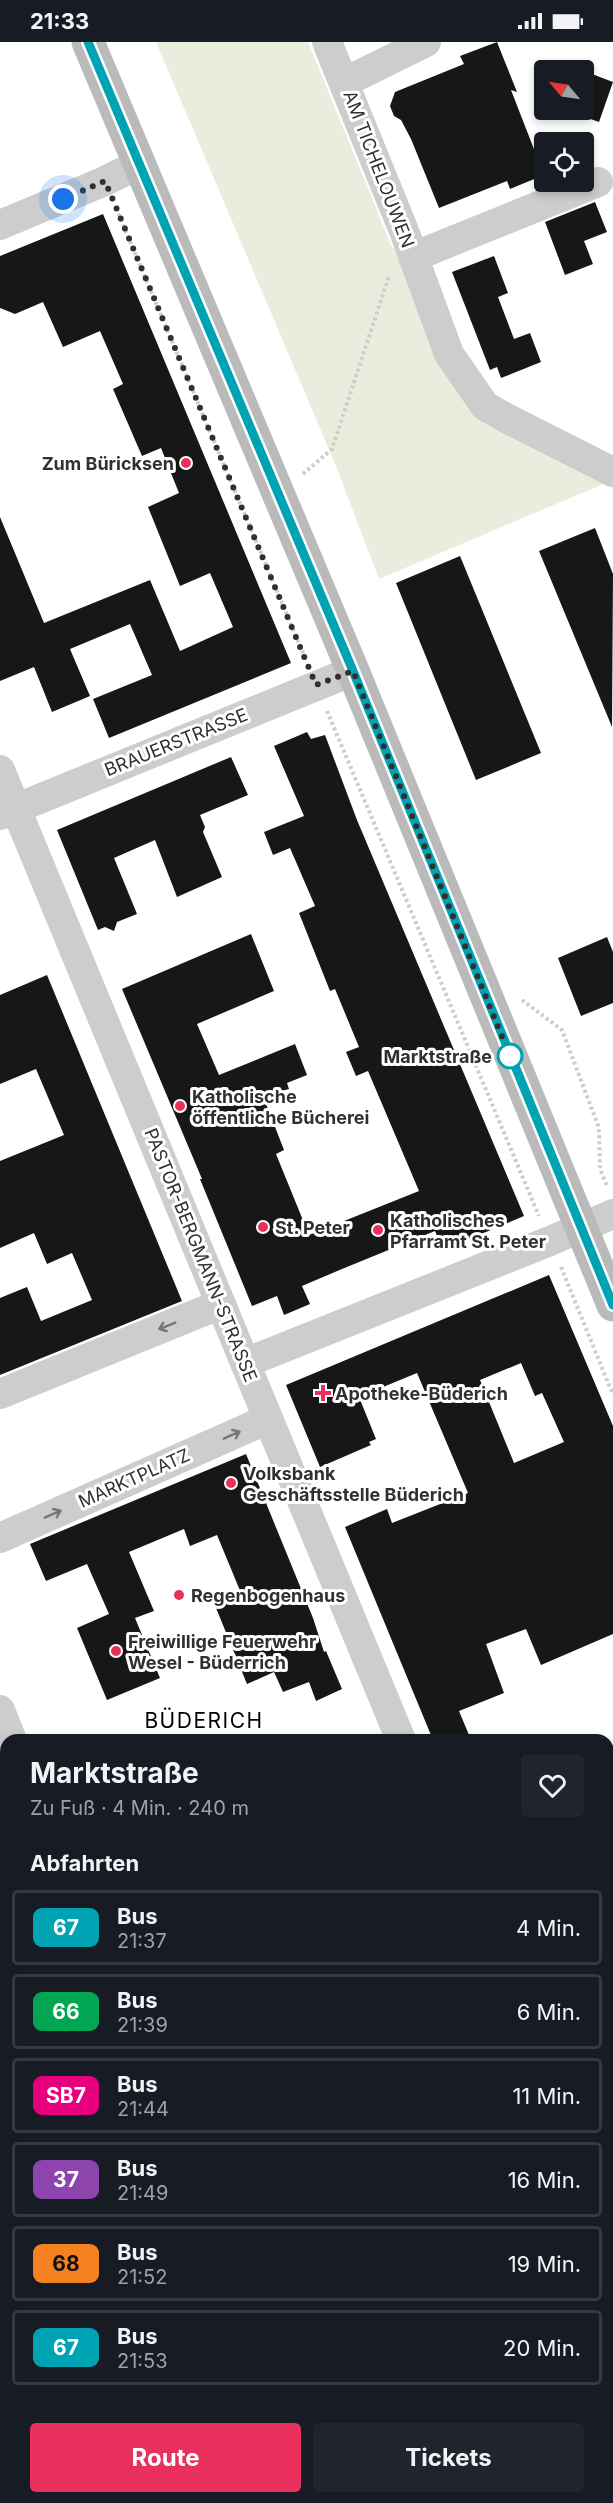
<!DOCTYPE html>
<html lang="de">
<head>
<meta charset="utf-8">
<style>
  :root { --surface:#171b24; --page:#20242c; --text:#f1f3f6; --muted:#9ea1a6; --line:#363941; --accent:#e92f5b }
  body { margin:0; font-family:Inter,sans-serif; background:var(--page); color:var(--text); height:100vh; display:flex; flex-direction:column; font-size:22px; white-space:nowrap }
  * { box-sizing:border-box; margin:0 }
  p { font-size:20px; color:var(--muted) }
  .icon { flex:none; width:33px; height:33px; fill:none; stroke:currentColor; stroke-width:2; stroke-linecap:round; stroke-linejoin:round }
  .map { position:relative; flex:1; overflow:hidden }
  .panel { position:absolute; left:0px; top:1692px; width:614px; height:770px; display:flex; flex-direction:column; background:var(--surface); border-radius:18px 18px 0 0; box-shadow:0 3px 9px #0003 }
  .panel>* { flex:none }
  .badge { padding:0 12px; border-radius:9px; font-size:21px; line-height:39px }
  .needle { width:39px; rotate:299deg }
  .fabs { position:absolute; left:534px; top:18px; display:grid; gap:12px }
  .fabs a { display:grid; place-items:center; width:60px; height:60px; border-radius:6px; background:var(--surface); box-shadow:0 3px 9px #0003; font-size:30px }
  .you { position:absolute; width:30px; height:30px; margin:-15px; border:4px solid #fff; border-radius:50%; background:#1a73e8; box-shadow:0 0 0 9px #1a73e833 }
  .map>.badge { position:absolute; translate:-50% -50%; box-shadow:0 0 0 3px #fff }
  h2 { padding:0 30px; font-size:22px; line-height:54px }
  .round { display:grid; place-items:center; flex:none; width:63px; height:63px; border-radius:6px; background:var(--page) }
  .summary { display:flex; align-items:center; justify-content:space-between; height:102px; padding:0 30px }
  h1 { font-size:28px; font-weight:700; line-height:45px }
  .action { display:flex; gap:12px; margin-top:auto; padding:12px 30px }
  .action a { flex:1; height:69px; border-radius:6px; background:var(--accent); color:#fff; font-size:24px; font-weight:700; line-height:69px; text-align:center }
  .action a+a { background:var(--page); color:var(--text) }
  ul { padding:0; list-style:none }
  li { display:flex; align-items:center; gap:18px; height:75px; margin:0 12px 9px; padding:0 18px; border:3px solid var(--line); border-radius:6px }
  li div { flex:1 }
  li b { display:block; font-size:22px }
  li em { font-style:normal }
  li .badge { min-width:66px; font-weight:700; text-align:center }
  .status { display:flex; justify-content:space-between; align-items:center; height:42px; padding:0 30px; background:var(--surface); direction:ltr }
  .status svg { height:16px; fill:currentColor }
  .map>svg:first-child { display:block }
</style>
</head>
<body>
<div class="status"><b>21:33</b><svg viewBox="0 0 49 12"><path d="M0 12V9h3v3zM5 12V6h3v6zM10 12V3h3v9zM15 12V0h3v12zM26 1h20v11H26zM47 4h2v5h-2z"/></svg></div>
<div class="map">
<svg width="613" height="2461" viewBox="0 0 613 2461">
  <rect width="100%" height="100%" fill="#fff"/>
  <path fill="#e8eddd" d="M156,0H308L392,205L400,213L445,330L608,440L379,537L336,424Z"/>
  <path fill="#171717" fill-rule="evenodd" d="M497,0L517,50L511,48L544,133L510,147L507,139L439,166L411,97L401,78L394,74L390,64L395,50L464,22L460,14Z
    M584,29L613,40L599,80L565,68H584Z
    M595,160L607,190L584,199L593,222L565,233L545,180Z
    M103,172L291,621L109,696L93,657L152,633L130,582L70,607L90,654L52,670L34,625L0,639V475L44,581L150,538L180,609L233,585L210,531L180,544L148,465L179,451L161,406L142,414L113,347L123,342L100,289L63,305L43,260L15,272L0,266V214Z
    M494,214L508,251L498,255L514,297L530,291L541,320L501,336L497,325L490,328L452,230Z
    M595,486L613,532L612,685L539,509Z
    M460,514L541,711L476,738L396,541Z
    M307,690L311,697L325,693L357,778L524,1174L443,1208L435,1189L342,1227L302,1244L310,1262L284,1273L277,1254L252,1264L200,1137H202L122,947L251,892L274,949L197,982L219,1033L295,1002L307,1033L287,1041L289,1047L263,1054L284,1108L276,1112L309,1193L419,1149L368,1029L356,1034L346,1010L359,1005L335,947L330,949L299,871L315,864L290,806L273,813L264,790L304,774L274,704Z
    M231,715L248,753L200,773L205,785L203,790L222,835L177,855L155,798L114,816L137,872L117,880L114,889L105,885L98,888L57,788Z
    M607,895L613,910V961L581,974L558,916Z
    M47,933L182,1259L0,1333V1256L27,1245L41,1279L92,1258L72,1211L47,1222L34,1191L0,1206V1119L64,1093L36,1027L0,1042V953Z
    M549,1233L613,1384V1592L541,1623L526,1587L486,1602L504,1651L459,1669L469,1693L457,1698H433L345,1485L387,1467L392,1481L468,1451L417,1331L359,1355L376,1397L369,1400L371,1403L320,1425L286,1343ZM521,1321L535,1354L542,1351L564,1400L514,1421L480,1338Z
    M246,1412L313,1576L324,1610L326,1609L342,1647L316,1659L309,1640L283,1650L274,1630L247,1642L214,1561L241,1551L217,1493L190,1504L184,1487L129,1510L154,1569L135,1576L160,1636L107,1658L77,1586L109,1572L87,1522L46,1539L30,1502Z"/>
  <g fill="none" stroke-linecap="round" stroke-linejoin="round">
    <path stroke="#cdcdcd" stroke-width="4" stroke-dasharray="3 3" stroke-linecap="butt" d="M116,166L306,618
      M303,432L332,407L389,234
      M327,669L539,1174
      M522,958L562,988L599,1086L600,1127L607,1144
      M561,1225L613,1353"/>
    <path stroke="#cdcdcd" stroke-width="15" d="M0,1844L6,1842"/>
    <path stroke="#cdcdcd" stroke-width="30" d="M327,0L404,189L449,312L485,364L506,376L613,430
      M345,40L426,0
      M0,183L105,139L139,122
      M413,215L598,140
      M0,728L401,1698
      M0,773L353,629
      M245,1321L550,1199L613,1172
      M0,1352L221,1262
      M0,1496L268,1377
      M0,1668L12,1698
      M608,1820L613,1817
      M0,2071L6,2068
      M608,2206L613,2220
      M608,2409L613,2406
      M329,2456L332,2461
      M482,2461L495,2456"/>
    <path stroke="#bababa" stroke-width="33" d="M88,0L353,629L613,1263"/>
  </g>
  <defs><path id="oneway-shaft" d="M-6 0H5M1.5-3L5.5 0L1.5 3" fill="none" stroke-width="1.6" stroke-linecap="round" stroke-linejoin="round" transform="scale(1.5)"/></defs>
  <g stroke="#777">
    <use href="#oneway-shaft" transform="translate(167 1284) rotate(158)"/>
    <use href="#oneway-shaft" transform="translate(232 1393) rotate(-24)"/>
    <use href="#oneway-shaft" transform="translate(53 1472) rotate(-24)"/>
  </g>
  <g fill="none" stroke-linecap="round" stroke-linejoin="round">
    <g stroke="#fff" stroke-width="14">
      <path id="line" d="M88,0L353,629L613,1263"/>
    </g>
    <use href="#line" stroke="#00a3b4" stroke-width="9"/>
    <path stroke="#303030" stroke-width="6" stroke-dasharray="0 10.8" d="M63,157L105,139L316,643L353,629L510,1014"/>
  </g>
  <g fill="#e92f5b" stroke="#fff" stroke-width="2">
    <circle cx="186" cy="421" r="6"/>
    <circle cx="180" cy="1064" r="6"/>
    <circle cx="263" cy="1185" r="6"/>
    <circle cx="378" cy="1188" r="6"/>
    <path d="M320 1342h6v6h6v6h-6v6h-6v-6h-6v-6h6z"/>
    <circle cx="231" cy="1441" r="6"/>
    <circle cx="179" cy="1553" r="6"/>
    <circle cx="116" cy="1609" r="6"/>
  </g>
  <circle fill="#fff" stroke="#00a3b4" stroke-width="3" cx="510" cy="1014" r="12"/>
  <g text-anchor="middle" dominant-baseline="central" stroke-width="6" stroke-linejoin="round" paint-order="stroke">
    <g font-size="18" fill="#303030" stroke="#fff">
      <text transform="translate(379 127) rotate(69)">AM TICHELOUWEN</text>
      <text transform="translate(176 700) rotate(-22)">BRAUERSTRASSE</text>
      <text transform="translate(201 1213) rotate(68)">PASTOR-BERGMANN-STRASSE</text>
      <text transform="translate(134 1436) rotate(-24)">MARKTPLATZ</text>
    </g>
    <g font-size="18" font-weight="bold" fill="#303030" stroke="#fff" text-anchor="start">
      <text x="174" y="421" text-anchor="end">Zum Büricksen</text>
      <text x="192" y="1054">Katholische<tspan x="192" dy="21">öffentliche Bücherei</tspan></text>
      <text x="390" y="1178">Katholisches<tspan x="390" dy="21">Pfarramt St. Peter</tspan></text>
      <text x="275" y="1185">St. Peter</text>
      <text x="335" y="1351">Apotheke-Büderich</text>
      <text x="243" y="1431">Volksbank<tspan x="243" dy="21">Geschäftsstelle Büderich</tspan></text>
      <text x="191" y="1553">Regenbogenhaus</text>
      <text x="128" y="1599">Freiwillige Feuerwehr<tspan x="128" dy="21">Wesel - Büderrich</tspan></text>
    </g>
    <g font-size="18" font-weight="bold" fill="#303030" stroke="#fff" text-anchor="end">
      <text x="492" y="1014">Marktstraße</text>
    </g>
    <g font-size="21" letter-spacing="1.5" fill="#000" stroke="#fff">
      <text x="204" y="1678">BÜDERICH</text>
    </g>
  </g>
</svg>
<div class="fabs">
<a><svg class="needle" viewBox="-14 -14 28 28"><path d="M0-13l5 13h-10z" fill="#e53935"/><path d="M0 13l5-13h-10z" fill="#9ea1a6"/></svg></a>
<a><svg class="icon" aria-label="locate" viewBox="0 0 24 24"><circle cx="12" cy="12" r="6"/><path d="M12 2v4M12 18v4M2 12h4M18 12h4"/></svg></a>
</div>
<div class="you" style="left:63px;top:157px"></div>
<section class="panel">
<div class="summary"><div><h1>Marktstraße</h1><p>Zu Fuß · 4 Min. · 240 m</p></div><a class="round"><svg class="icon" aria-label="heart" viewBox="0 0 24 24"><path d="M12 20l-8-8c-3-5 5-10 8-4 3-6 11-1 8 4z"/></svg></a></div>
<h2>Abfahrten</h2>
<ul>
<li><span class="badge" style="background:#00a3b4;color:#fff">67</span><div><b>Bus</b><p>21:37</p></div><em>4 Min.</em></li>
<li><span class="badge" style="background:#00a651;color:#fff">66</span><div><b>Bus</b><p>21:39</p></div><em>6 Min.</em></li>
<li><span class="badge" style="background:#e6007e;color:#fff">SB7</span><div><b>Bus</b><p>21:44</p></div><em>11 Min.</em></li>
<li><span class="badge" style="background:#8e44ad;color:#fff">37</span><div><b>Bus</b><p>21:49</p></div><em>16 Min.</em></li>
<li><span class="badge" style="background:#f58220;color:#111">68</span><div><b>Bus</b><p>21:52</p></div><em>19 Min.</em></li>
<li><span class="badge" style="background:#00a3b4;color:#fff">67</span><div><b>Bus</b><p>21:53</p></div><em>20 Min.</em></li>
</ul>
<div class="action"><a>Route</a><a>Tickets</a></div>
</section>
</div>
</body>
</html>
